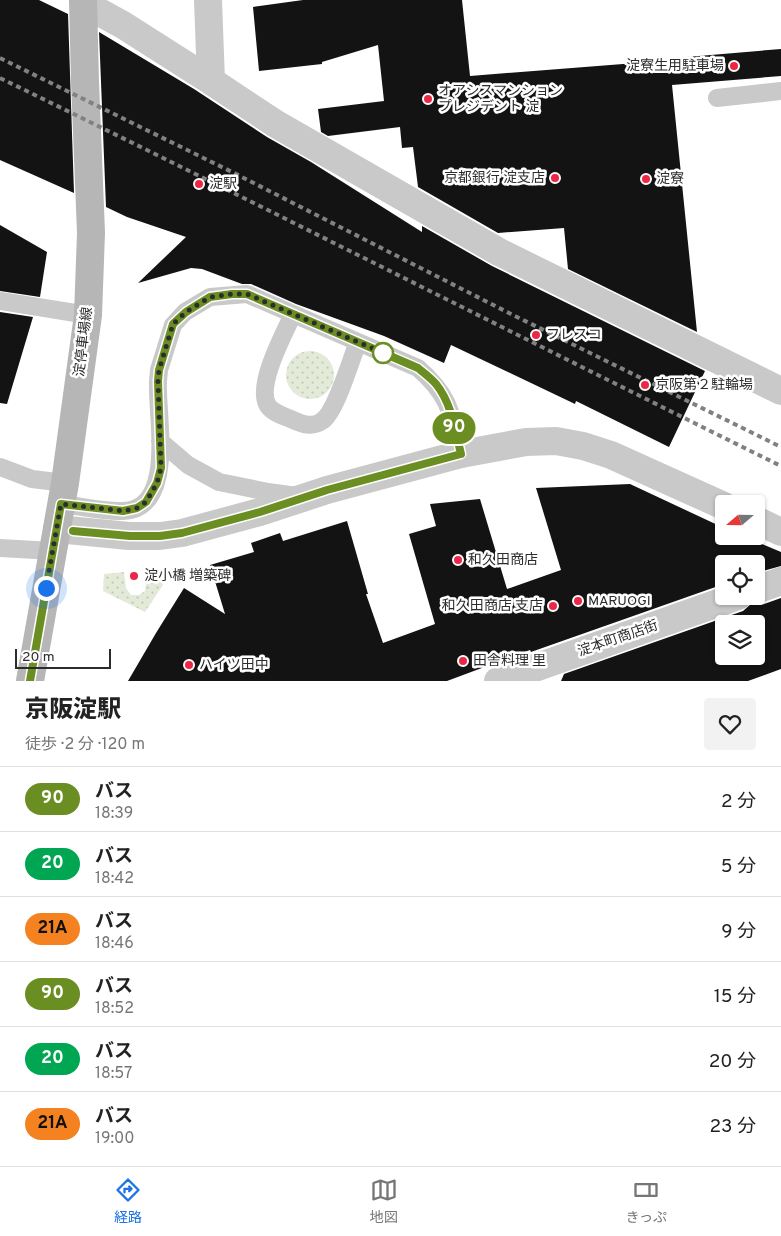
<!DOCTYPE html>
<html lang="ja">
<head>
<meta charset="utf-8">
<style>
  :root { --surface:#fff; --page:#f2f2f2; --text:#222; --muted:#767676; --line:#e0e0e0; --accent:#1a73e8 }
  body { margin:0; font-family:Overpass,"Noto Sans JP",sans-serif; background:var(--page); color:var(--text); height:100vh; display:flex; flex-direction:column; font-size:19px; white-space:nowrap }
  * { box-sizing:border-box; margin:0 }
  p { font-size:16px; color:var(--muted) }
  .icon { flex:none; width:28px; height:28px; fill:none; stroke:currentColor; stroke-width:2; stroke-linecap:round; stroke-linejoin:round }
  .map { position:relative; height:681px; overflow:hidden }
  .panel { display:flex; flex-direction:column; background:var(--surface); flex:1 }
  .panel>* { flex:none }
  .badge { padding:0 10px; border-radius:16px; font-size:18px; line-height:32px }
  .needle { width:32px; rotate:250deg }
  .buttons { position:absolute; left:715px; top:495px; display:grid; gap:10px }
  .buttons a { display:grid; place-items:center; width:50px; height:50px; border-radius:5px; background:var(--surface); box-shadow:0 1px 4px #0004; font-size:25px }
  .scale { position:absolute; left:15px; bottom:12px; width:96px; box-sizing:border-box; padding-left:5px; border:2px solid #2c2c2c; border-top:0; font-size:14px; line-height:18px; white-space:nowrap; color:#2c2c2c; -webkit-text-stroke:4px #fff; paint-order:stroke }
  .you { position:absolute; width:25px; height:25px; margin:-12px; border:4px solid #fff; border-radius:50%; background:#1a73e8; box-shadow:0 0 0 8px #1a73e833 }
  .map>.badge { position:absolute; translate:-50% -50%; box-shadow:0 0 0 2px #fff }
  .round { display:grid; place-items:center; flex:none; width:52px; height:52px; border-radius:5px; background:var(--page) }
  .summary { display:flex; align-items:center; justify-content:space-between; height:85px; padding:0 25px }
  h1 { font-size:24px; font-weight:800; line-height:38px }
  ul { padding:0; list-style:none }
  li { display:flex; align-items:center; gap:15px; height:65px; padding:0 25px; border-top:1px solid var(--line) }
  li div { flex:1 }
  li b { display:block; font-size:19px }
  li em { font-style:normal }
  li .badge { min-width:55px; font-weight:700; text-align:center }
  .menu { display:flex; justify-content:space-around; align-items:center; height:70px; border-top:1px solid var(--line); background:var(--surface); font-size:14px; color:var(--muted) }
  .menu a { display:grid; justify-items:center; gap:2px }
  .menu .current { color:var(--accent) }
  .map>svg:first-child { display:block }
</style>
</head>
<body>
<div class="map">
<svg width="781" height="681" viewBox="0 0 781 681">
  <defs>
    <pattern id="grass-dots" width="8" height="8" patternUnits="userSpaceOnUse" patternTransform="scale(1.25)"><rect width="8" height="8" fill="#e3ead8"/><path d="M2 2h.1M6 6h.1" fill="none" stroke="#c3c9ba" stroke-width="1.8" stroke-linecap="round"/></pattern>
  </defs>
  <rect width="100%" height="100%" fill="#fff"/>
  <path fill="url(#grass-dots)" d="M286 375a24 24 0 1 1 48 0a24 24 0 1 1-48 0Z
    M154,569L163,585L145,612L103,591L104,574L124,572L126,588L131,595H139L145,591L148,570Z"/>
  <path fill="#131313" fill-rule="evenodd" d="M0,0H39L68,14L74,193L0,160Z
    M303,0H462L470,76L687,59V57L781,49V76L672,85L697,332L568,269L564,228L498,233L418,187L413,147L402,148L400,127L328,136L321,132L318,109L384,101L378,45L322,62V64L259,71L253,7Z
    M99,32L194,89L267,137L311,162L422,232V226L492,266L705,371L669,447L576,401L575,404L451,345L444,363L384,336L296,304L251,284H242L202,269L191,268L138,283L186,237L127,217L106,207Z
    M0,225L47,252L40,297L0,291Z
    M0,312L33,317L7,404L0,403Z
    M630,484L724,528V536H743L781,552V566L756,573V564H724V584L531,652L530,650L447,681H128L156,633L184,588L225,614L210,565L254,552L251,543L280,533L283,541L347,521L368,594H366L383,643L435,624L409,534L436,526L430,504L480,499L507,589L561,570L536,488Z
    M781,598V669L748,681H561L564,674L743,611L751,604L761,605ZM724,624H756V656H724Z"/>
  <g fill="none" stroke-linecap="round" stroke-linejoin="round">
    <path stroke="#c9c9c9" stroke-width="18" d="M717,98L781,91
      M0,301L88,315
      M293,314C284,334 257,383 267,404C271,413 285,416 293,420C302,424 312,428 322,421C336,412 351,359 358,342
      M160,441L188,465L219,482L268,492L297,496
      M0,467L32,479L65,483
      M61,504C81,506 103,512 123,511C177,509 156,415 158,381L159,370L173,325L185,312L210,297L247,294L418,368C451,397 451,414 461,454
      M0,548L53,551"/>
    <path stroke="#c9c9c9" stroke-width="28" d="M208,0L211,81L276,124L499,252L781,391
      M83,3L123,25L211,81
      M57,529L129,536H160L182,533L260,512L327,490L461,454
      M756,590L781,581
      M498,681L738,596"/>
    <path stroke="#c9c9c9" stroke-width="28" d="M461,454L526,442L556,441L583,446L611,455L724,506
      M756,520L781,532"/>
    <path stroke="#b6b6b6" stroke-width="28" d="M30,681L65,483L88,315L91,233L85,82L83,0"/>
    <path stroke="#818181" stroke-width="4" stroke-dasharray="5 4" stroke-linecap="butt" d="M0,58L232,172L511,314L781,447
      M0,78C261,205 520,337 781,466"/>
  </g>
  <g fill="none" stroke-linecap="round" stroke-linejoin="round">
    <g stroke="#fff" stroke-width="11">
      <path id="line" d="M30,681L61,504L123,511L137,508L146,502L157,483L161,468L158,381L159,370L173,324L186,312L210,297L232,294H247L418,368C424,373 431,378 436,384C452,404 455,430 461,454L327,490L260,512L182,533L160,536H130L73,531"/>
    </g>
    <use href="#line" stroke="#6b8e23" stroke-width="8"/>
    <path stroke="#2c2c2c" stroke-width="5" stroke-dasharray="0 9" d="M46,588L61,504L123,511L137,508L146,502L157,483L161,468L158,381L159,370L173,324L186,312L210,297L232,294H247L388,355L383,353"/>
  </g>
  <g fill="#ea2744" stroke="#fff" stroke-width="2">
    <circle cx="734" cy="66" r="5"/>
    <circle cx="428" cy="99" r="5"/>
    <circle cx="555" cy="178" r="5"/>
    <circle cx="646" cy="179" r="5"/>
    <circle cx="199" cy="184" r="5"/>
    <circle cx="536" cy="335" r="5"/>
    <circle cx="645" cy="385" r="5"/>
    <circle cx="458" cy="560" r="5"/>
    <circle cx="134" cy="576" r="5"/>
    <circle cx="578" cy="601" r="5"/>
    <circle cx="553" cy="606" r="5"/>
    <circle cx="463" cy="661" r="5"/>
    <circle cx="189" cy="665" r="5"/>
  </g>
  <circle fill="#fff" stroke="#6b8e23" stroke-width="2.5" cx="383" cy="353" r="10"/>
  <g text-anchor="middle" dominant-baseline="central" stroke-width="5" stroke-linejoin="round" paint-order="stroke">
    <g font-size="14" fill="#2c2c2c" stroke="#fff" text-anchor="start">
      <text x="724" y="66" text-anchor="end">淀寮生用駐車場</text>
      <text x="438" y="91">オアシスマンション<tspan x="438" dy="16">プレジデント 淀</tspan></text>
      <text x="545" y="178" text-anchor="end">京都銀行 淀支店</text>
      <text x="656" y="179">淀寮</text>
      <text x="209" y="184">淀駅</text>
      <text x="546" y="335">フレスコ</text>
      <text x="655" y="385">京阪第２駐輪場</text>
      <text x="468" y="560">和久田商店</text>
      <text x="144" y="576">淀小橋 増築碑</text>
      <text x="588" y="601">MARUOGI</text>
      <text x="543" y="606" text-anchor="end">和久田商店 支店</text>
      <text x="473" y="661">田舎料理 里</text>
      <text x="199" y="665">ハイツ田中</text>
    </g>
    <g font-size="14" fill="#2c2c2c" stroke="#fff">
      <text transform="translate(84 342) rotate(-83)">淀停車場線</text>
      <text transform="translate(618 639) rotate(-19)">淀本町商店街</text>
    </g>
  </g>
</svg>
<div class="buttons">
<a><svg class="needle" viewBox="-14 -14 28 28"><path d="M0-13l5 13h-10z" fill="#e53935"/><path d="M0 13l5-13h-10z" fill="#767676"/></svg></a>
<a><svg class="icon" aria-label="locate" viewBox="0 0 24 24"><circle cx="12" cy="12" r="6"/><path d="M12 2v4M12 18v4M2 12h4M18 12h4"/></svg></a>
<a><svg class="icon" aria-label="layers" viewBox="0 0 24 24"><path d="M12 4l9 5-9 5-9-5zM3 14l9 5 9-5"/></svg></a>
</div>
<div class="scale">20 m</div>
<div class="you" style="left:46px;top:588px"></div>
<b class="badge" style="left:454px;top:428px;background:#6b8e23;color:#fff">90</b>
</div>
<section class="panel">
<div class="summary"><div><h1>京阪淀駅</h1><p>徒歩 · 2 分 · 120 m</p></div><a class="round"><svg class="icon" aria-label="heart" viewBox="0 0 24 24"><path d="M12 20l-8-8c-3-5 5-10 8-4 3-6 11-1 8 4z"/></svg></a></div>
<ul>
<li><span class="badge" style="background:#6b8e23;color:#fff">90</span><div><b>バス</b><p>18:39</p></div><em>2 分</em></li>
<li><span class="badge" style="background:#00a651;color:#fff">20</span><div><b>バス</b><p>18:42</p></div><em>5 分</em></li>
<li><span class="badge" style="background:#f58220;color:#111">21A</span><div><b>バス</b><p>18:46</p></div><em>9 分</em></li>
<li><span class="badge" style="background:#6b8e23;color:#fff">90</span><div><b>バス</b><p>18:52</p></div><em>15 分</em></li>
<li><span class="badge" style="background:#00a651;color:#fff">20</span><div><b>バス</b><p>18:57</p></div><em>20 分</em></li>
<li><span class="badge" style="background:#f58220;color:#111">21A</span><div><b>バス</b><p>19:00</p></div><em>23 分</em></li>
</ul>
</section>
<nav class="menu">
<a class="current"><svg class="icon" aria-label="directions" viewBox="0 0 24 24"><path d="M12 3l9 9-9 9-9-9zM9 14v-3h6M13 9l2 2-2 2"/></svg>経路</a>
<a><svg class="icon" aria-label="map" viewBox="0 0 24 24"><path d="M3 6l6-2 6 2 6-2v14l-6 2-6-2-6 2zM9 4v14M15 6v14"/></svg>地図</a>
<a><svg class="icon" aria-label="tickets" viewBox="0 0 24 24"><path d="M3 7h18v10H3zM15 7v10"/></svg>きっぷ</a>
</nav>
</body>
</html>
